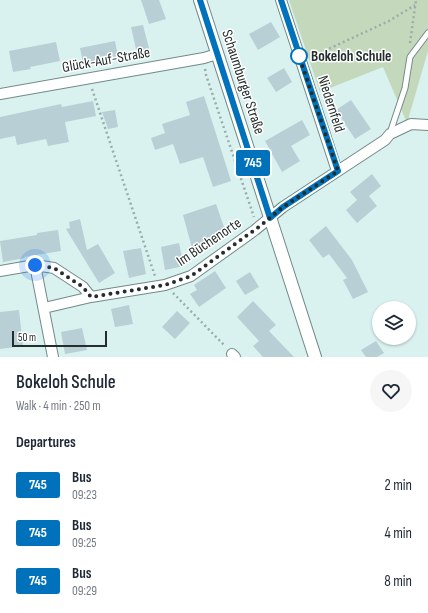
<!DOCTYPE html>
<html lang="en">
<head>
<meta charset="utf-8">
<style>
  :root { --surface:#fff; --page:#f6f6f7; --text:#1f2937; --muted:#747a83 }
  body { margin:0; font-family:"Sofia Sans Condensed",sans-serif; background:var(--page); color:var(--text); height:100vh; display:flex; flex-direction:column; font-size:15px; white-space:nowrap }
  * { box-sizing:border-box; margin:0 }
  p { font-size:13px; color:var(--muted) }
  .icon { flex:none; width:22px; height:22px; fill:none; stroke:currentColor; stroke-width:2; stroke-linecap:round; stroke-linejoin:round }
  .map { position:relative; height:357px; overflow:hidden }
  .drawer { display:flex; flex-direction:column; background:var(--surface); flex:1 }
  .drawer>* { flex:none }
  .badge { padding:0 8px; border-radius:3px; font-size:14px; line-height:26px }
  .controls { position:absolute; left:372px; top:301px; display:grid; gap:8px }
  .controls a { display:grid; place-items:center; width:44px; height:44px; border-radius:50%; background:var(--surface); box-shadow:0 1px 3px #0004; font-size:20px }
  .scale { position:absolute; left:12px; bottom:10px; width:95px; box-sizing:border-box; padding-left:4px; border:2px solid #242e2d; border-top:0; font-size:11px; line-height:14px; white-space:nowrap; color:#242e2d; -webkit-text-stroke:3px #fff; paint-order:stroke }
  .you { position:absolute; width:20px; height:20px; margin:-10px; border:3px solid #fff; border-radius:50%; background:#1a73e8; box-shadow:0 0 0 6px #1a73e833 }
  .map>.badge { position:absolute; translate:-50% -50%; box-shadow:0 0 0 2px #fff }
  h2 { padding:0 16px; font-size:15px; line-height:36px }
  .round { display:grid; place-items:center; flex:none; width:42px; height:42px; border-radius:21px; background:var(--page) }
  .head { display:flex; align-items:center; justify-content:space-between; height:68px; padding:0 16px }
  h1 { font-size:19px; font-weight:600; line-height:30px }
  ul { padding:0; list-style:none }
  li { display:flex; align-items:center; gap:12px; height:48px; padding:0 16px }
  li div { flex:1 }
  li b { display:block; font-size:15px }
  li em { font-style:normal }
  li .badge { min-width:44px; font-weight:700; text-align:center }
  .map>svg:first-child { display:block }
</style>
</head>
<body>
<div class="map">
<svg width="428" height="357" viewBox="0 0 428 357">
  <rect width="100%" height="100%" fill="#d9f2ef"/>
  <path fill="#c4d9bb" d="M289,0H428V51L407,123L383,67L320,92Z"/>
  <path fill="#b8cfd5" d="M141,0H159L166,19L149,24Z
    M271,22L280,37L258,50L249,34Z
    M143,25L151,56L138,58L131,27Z
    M115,41L118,56L83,63L80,48Z
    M56,42L60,61L30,67L31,69L13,72L9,51Z
    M284,68L292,82L276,92L267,78Z
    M204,96L231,181L213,187L203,157L180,164L173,144L155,150L151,138L165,133L162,124L190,115L186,102Z
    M351,100L371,129L355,139L336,110Z
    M93,101L96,116L65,122L69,142L48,146L46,139L17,145L15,136L0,139V117L61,104L62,107Z
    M115,110L118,127L108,129L102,112Z
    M302,120L310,135L291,146L300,161L282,172L265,141Z
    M372,174L381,186L369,196L377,206L357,223L346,210L357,200L350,192Z
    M216,204L227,236L192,248L183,215Z
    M80,219L87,250L98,244L115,273L99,283L66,229L70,228L69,222Z
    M326,226L352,260L368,292L353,299L343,280L347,278L329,254L323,258L309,240Z
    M58,230L61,251L24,257L25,258L3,262L0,241L37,235V233Z
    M179,243L184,266L165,270L161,247Z
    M141,248L146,274L129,278L123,251Z
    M215,271L226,288L199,307L190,294L197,290L194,285Z
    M250,272L259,287L245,295L236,281Z
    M253,301L276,325L269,331L294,357H263L253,346L259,341L237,317Z
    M129,305L133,324L115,327L111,309Z
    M19,310L23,346L0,349V312Z
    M177,311L190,323L175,339L162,327Z
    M82,328L87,350L65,354L61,332Z
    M376,341L384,353L377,357H366L361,350Z"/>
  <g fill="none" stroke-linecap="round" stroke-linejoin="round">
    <g stroke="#738a87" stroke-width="7">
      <path id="service" d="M390,133L405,88L410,57L428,33"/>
    </g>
    <g stroke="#738a87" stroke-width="12">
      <path id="minor" d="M281,0L337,171
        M0,94L204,58L217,54
        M35,265L53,357
        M0,271L35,265L54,268L83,287L91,297L165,285L191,276L255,230L283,207L385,140L390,134L411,124L428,125
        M44,308L91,297
        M232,354L235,357"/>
    </g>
    <g stroke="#738a87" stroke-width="14">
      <path id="tertiary" d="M200,0L315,357"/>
    </g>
    <path stroke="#99adaa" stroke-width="2.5" stroke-dasharray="2 3" stroke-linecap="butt" d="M410,43L416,0
      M311,57L389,21L415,5
      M205,69L206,75L254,217
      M92,89L155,276
      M173,293L225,346"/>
    <use href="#service" stroke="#fff" stroke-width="5"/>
    <use href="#minor" stroke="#fff" stroke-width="10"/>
    <use href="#tertiary" stroke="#fff" stroke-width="12"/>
  </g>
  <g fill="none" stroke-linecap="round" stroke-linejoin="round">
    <g stroke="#fff" stroke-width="9">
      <path id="line" d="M200,0L270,218L283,207L338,171L281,0"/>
    </g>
    <use href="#line" stroke="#0072bc" stroke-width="6"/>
    <path stroke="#242e2d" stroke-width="4" stroke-dasharray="0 7.2" d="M35,265L54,268L83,287L91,297L165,285L191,276L260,226L283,207L338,171L299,56"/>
  </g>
  <circle fill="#fff" stroke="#0072bc" stroke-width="2" cx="299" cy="56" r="8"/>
  <g text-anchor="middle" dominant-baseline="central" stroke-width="3" stroke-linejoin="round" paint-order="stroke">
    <g font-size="15" font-weight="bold" fill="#242e2d" stroke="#fff" text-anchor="start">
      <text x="311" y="56">Bokeloh Schule</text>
    </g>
    <g font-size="15" fill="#242e2d" stroke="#fff">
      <text transform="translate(106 60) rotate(-10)">Glück-Auf-Straße</text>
      <text transform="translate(243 82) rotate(72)">Schaumburger Straße</text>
      <text transform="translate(331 104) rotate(72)">Niedernfeld</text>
      <text transform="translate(209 242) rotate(-34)">Im Büchenorte</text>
    </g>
  </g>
</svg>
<div class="controls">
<a><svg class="icon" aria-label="layers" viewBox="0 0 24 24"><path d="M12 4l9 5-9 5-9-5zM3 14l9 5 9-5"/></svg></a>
</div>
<div class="scale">50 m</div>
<div class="you" style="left:35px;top:265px"></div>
<b class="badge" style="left:253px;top:163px;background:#0072bc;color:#fff">745</b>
</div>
<section class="drawer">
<div class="head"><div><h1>Bokeloh Schule</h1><p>Walk · 4 min · 250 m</p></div><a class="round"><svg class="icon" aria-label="heart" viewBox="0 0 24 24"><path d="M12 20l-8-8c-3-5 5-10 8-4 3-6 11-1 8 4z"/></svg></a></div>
<h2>Departures</h2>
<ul>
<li><span class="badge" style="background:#0072bc;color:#fff">745</span><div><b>Bus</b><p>09:23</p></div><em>2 min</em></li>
<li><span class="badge" style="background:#0072bc;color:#fff">745</span><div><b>Bus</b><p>09:25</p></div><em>4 min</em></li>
<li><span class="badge" style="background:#0072bc;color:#fff">745</span><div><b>Bus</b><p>09:29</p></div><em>8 min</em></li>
</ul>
</section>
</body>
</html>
